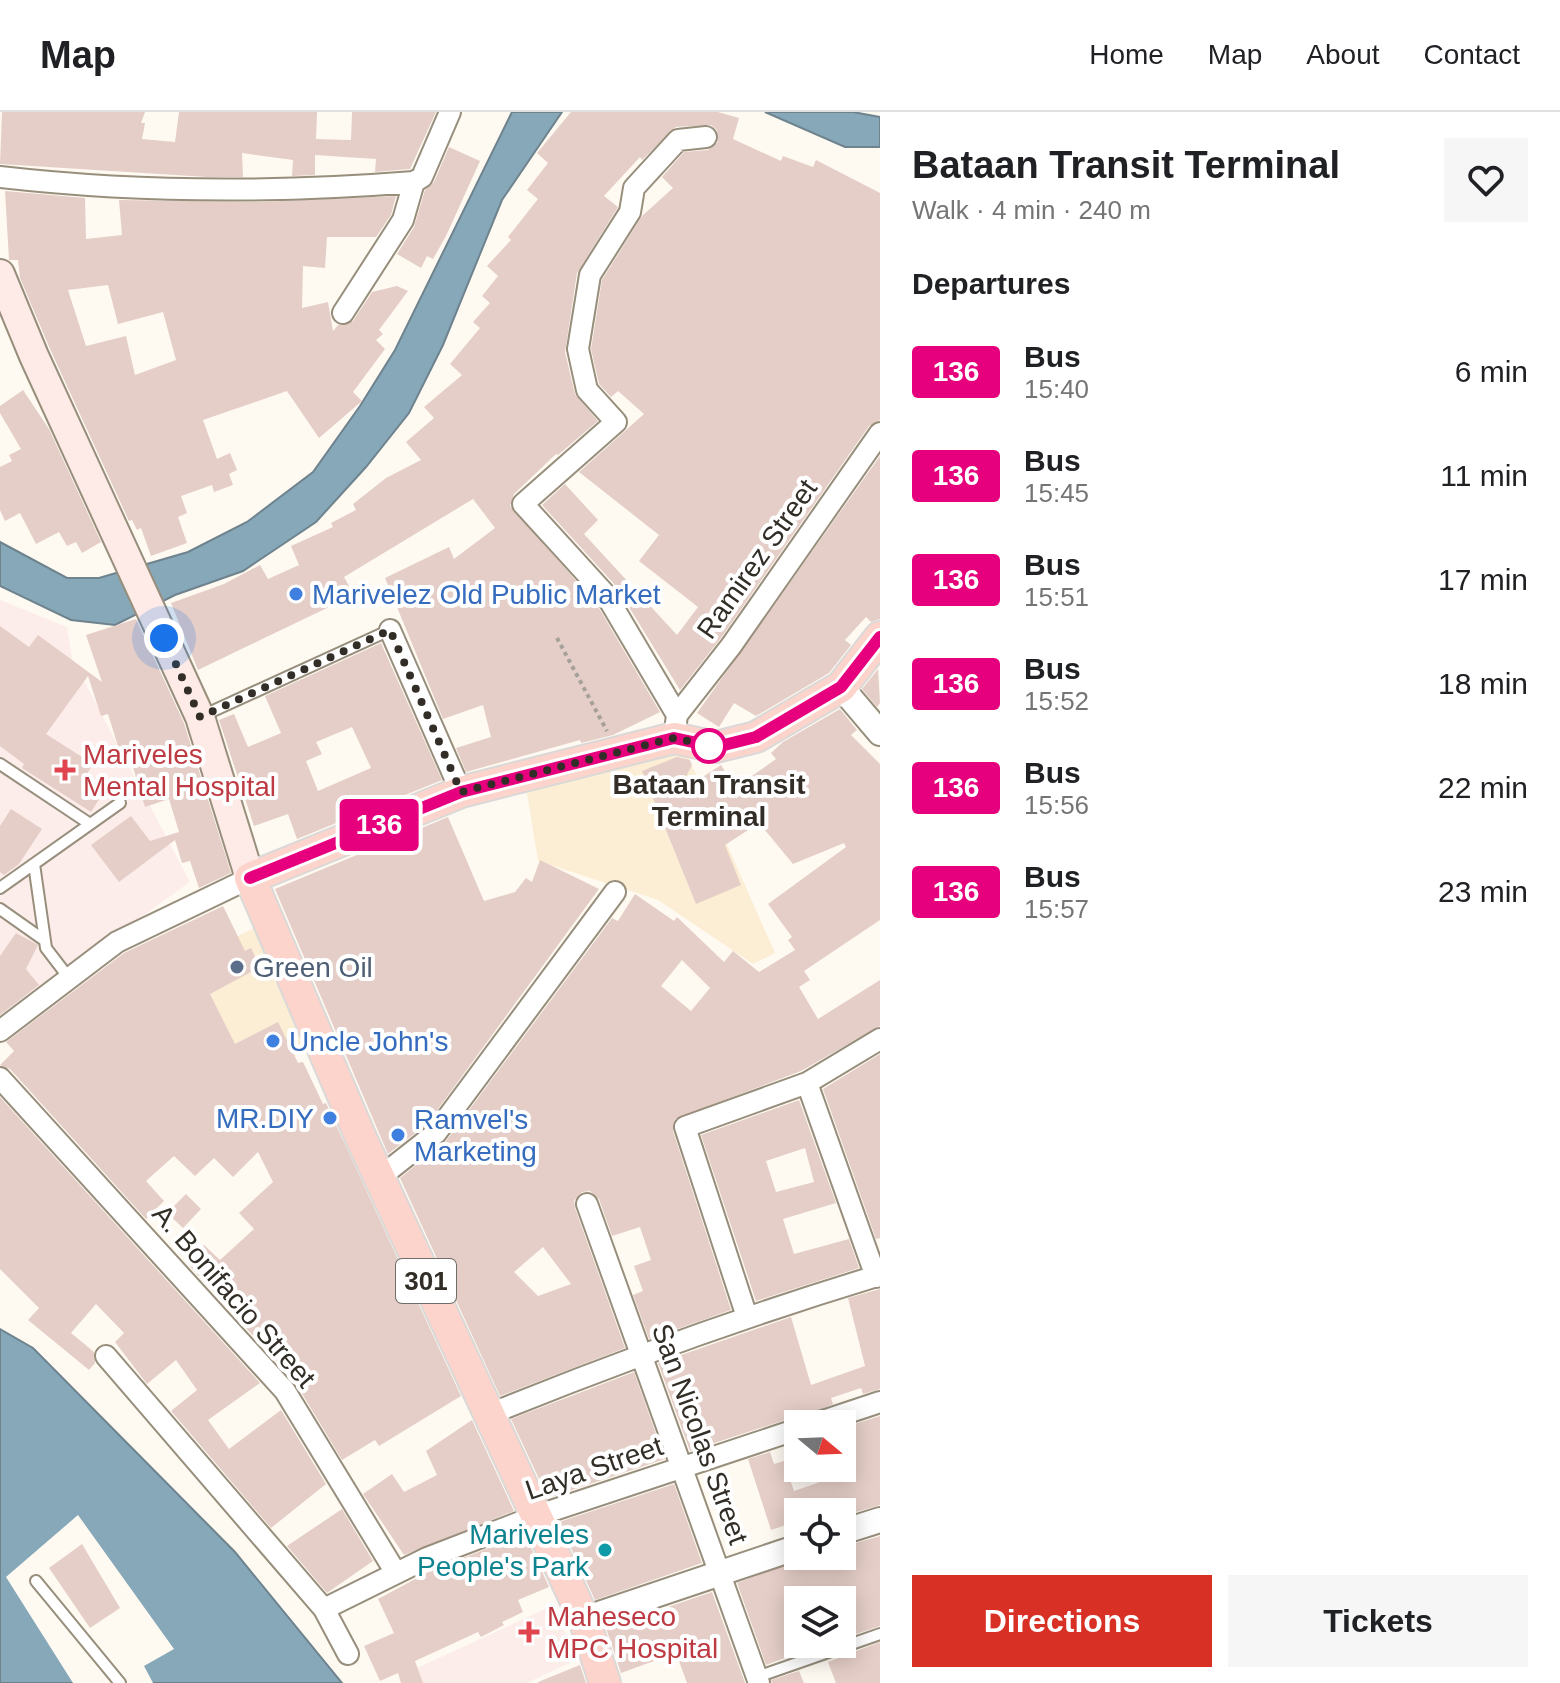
<!DOCTYPE html>
<html lang="en">
<head>
<meta charset="utf-8">
<style>
  :root { --surface:#fff; --page:#f6f6f6; --text:#202124; --muted:#757577; --line:#e0e0e0; --accent:#d93025 }
  body { margin:0; font-family:Arial,sans-serif; background:var(--page); color:var(--text); height:100vh; display:flex; flex-direction:column; font-size:30px; white-space:nowrap }
  * { box-sizing:border-box; margin:0 }
  p { font-size:26px; color:var(--muted) }
  .icon { flex:none; width:44px; height:44px; fill:none; stroke:currentColor; stroke-width:2; stroke-linecap:round; stroke-linejoin:round }
  .map { position:relative; flex:1; overflow:hidden }
  .panel { display:flex; flex-direction:column; background:var(--surface); width:680px }
  .panel>* { flex:none }
  .badge { padding:0 16px; border-radius:6px; font-size:28px; line-height:52px }
  .needle { width:52px; rotate:109deg }
  .buttons { position:absolute; left:784px; top:1298px; display:grid; gap:16px }
  .buttons a { display:grid; place-items:center; width:72px; height:72px; border-radius:0px; background:var(--surface); box-shadow:0 4px 20px #0003; font-size:40px }
  .you { position:absolute; width:40px; height:40px; margin:-20px; border:6px solid #fff; border-radius:50%; background:#1a73e8; box-shadow:0 0 0 12px #1a73e833 }
  .map>.badge { position:absolute; translate:-50% -50%; box-shadow:0 0 0 4px #fff }
  h2 { padding:0 32px; font-size:30px; line-height:72px }
  .round { display:grid; place-items:center; flex:none; width:84px; height:84px; border-radius:0px; background:var(--page) }
  .head { display:flex; align-items:center; justify-content:space-between; height:136px; padding:0 32px }
  h1 { font-size:38px; font-weight:700; line-height:60px }
  .cta { display:flex; gap:16px; margin-top:auto; padding:16px 32px }
  .cta a { flex:1; height:92px; border-radius:0px; background:var(--accent); color:#fff; font-size:32px; font-weight:700; line-height:92px; text-align:center }
  .cta a+a { background:var(--page); color:var(--text) }
  ul { padding:0; list-style:none }
  li { display:flex; align-items:center; gap:24px; height:104px; padding:0 32px }
  li div { flex:1 }
  li b { display:block; font-size:30px }
  li em { font-style:normal }
  li .badge { min-width:88px; font-weight:700; text-align:center }
  header { display:flex; align-items:center; gap:48px; box-sizing:border-box; height:112px; padding:0 40px; background:var(--surface); border-bottom:2px solid var(--line) }
  header strong { font-size:38px }
  nav { display:flex; gap:44px; margin-inline-start:auto; font-size:28px }
  main { display:flex; flex:1; min-height:0 }
  .map>svg:first-child { display:block }
</style>
</head>
<body>
<header>
<strong>Map</strong>
<nav><a>Home</a><a>Map</a><a>About</a><a>Contact</a></nav>
</header>
<main>
<div class="map">
<svg width="880" height="1571" viewBox="0 0 880 1571">
  <rect width="100%" height="100%" fill="#fefaf2"/>
  <path fill="#fceed4" d="M686,640L775,841L753,852L658,788L538,749L526,675Z
    M256,815L312,936L222,977L167,859Z"/>
  <path fill="#fcecea" d="M0,488L67,515L72,546L190,770L0,906Z
    M554,1493L575,1548L527,1571H417L411,1559Z"/>
  <path fill="#87a8b9" stroke="#6e838d" stroke-width="2" d="M512,0H562L502,88L443,233L409,301L366,355L316,410L243,459L175,483L115,513L71,508L0,474V430L67,466H99L188,440L247,410L313,360L360,294L395,238Z
    M765,0H853L880,5V35H845Z
    M0,1217L33,1236L235,1440L342,1571H0Z"/>
  <path fill="#fefaf2" d="M78,1403L174,1537L144,1554L153,1571H73L6,1465Z"/>
  <path fill="#e5cec7" fill-rule="evenodd" d="M2,0H145L141,11H145L142,27L175,30L179,0H317L316,27L351,28L352,0H436L410,57L375,60L376,47L315,43V63L292,64L293,48L242,41L243,65H207L0,52Z
    M571,0H718L739,6L733,27L781,49L783,44L813,55L816,48L880,81V308L869,314L721,526L680,578L616,474L542,393L565,372L598,408L584,422L677,523L698,495L639,449L659,423L579,360L644,302L618,279L611,285L599,272L591,237L602,168L642,104L673,76L662,65L684,40L708,38L718,30L717,18L711,13L676,15L642,48L640,45L604,84L618,95L577,161L565,240L575,282L598,309L558,343L556,342L514,382L510,394L596,491L660,600L613,623L581,631L580,628L466,660L456,636L491,625L483,593L443,607L385,466L449,435L454,447L495,416L473,387L344,465L354,483L198,558L171,491L224,472L260,453L268,467L299,453L291,434L333,415L331,411L356,398L353,392L386,366L421,348L406,330L434,306L424,295L462,263L450,252L480,216L473,210L490,191L482,184L498,164L487,154L511,128L508,125L538,87L527,78L548,51L537,41Z
    M449,35L480,49L446,124L433,147L427,144L421,156L397,142L414,115L425,78L434,70Z
    M5,79L85,86L86,127L122,123L119,88L259,90L396,84L391,103L376,125H327L325,156L303,154L302,196L328,190L333,219L338,213L353,209L372,180L397,174L408,179L379,218L383,222L376,228L385,237L353,280L362,289L319,326L287,279L203,308L217,347L230,341L237,358L229,362L233,373L214,380L212,373L181,384L187,401L178,405L187,431L151,444L141,416L137,418L132,408L129,409L50,237L20,166L18,148H9ZM108,173L118,212L163,200L176,248L135,263L126,224L86,234L68,178Z
    M23,278L49,317L101,430L82,441L76,430L67,434L59,420L36,432L20,401L5,409L0,398V355L12,349L9,343L21,337L0,301V294Z
    M880,344V507L871,510L866,505L845,528L851,533L829,561L756,604L734,591L719,615L697,601Z
    M136,507L184,611L231,761L199,776L190,749L182,751L175,728L119,770L91,733L131,704L150,729L179,720L169,687L145,695L129,642L123,650L108,602L101,604L88,564L46,622L93,652L85,665L105,678L91,700L22,656L24,652L0,634V514L29,535L38,523L102,570L86,523Z
    M381,531L442,668L297,727L288,702L254,714L219,608L234,602L248,635L281,621L265,584ZM352,615L371,656L318,679L306,649L322,642L316,630Z
    M878,557L880,591L877,595L862,577Z
    M840,597L857,618L851,623L880,652V808L804,859L810,868L799,875L818,907L880,868V914L801,959L675,1007L673,1019L731,1198L649,1227L633,1183L643,1179L634,1154L651,1148L640,1115L612,1124L599,1087L590,1079L582,1080L574,1089L575,1096L625,1236L500,1284L400,1066L446,1029L612,806L618,809L635,782L674,809L677,805L724,850L733,839L759,860L795,838L788,828L792,825L768,792L846,735L844,731L793,752L759,711L725,733L741,773L696,792L642,659L677,645L690,648L692,653L678,681L721,653L735,676L776,647L771,641L783,630ZM682,848L710,876L691,899L661,874ZM543,1135L571,1172L538,1184L514,1160Z
    M11,697L42,717L19,752L4,763L0,760V714Z
    M448,705L484,789L515,780L526,766L532,770L540,748L599,777L427,1012L388,1042L275,777Z
    M223,794L245,839L251,836L260,855L210,882L235,932L278,910L298,951L303,950L323,992L326,991L461,1284L379,1334L375,1328L342,1348L295,1270L186,1150L204,1133L220,1148L254,1117L239,1101L273,1070L258,1040L233,1065L214,1046L195,1064L174,1044L146,1069L164,1089L146,1107L10,957L0,953L14,939L6,930L124,841Z
    M16,821L38,833L26,857L39,873L0,903V844Z
    M880,942V1126L876,1127L823,977Z
    M0,985L260,1271L208,1308L229,1337L281,1298L326,1372L271,1416L171,1299L197,1278L176,1248L147,1272L115,1230L124,1221L96,1192L71,1221L94,1240L95,1251L89,1258L28,1208L39,1196L0,1157Z
    M799,988L836,1091L783,1107L794,1142L849,1127L859,1156L756,1189L701,1023ZM805,1036L814,1070L776,1080L766,1049Z
    M186,1082L201,1097L183,1116L167,1101Z
    M880,1177V1277L863,1282L861,1276L831,1286L833,1292L803,1305H794L690,1339L658,1251L791,1205L811,1273L865,1254L848,1186Z
    M634,1260L665,1347L548,1386L511,1307Z
    M880,1304V1393L842,1404V1400H798V1409L771,1418L748,1347L770,1340L774,1352L784,1349L794,1379L826,1368L822,1356H842V1316Z
    M472,1308L514,1399L404,1443L363,1382L392,1362L404,1380L437,1363L426,1339Z
    M674,1372L702,1451L595,1488L559,1410Z
    M342,1397L373,1449L327,1481L287,1434Z
    M525,1422L549,1475L518,1488L523,1500L502,1510L504,1513L481,1525L478,1520L415,1549L423,1571H401L398,1561L380,1569L364,1534L394,1521L378,1487L432,1458Z
    M880,1424V1514L850,1524L842,1488H798V1541L766,1553L737,1471L810,1444H842V1435Z
    M82,1432L120,1496L90,1516L49,1456Z
    M712,1480L745,1571H687L676,1541L621,1561L606,1516Z
    M880,1530V1571H836L828,1550Z
    M580,1553L586,1571H538V1570Z
    M799,1559L804,1571H772L771,1568Z"/>
  <g fill="none" stroke-linecap="round" stroke-linejoin="round">
    <g stroke="#978e7c" stroke-width="14">
      <path id="service" d="M202,604L390,518
        M0,652L90,712
        M34,752L46,836L69,866
        M0,776L120,691
        M0,797L44,828
        M36,1469L120,1571
        M757,1565L880,1522"/>
    </g>
    <g stroke="#978e7c" stroke-width="24">
      <path id="minor" d="M0,65C139,81 275,81 414,70
        M343,201L403,108L414,70L422,65L450,0
        M390,518L461,680
        M677,603L731,534L880,321
        M674,626L677,603L606,483L523,392L616,310L587,278L578,237L590,163L630,100L634,76L678,28L706,25
        M0,919L117,830L250,766
        M0,966L285,1279L396,1461
        M807,971L876,1165
        M379,1066L436,1021L615,780
        M587,1092L759,1571
        M747,1205L685,1015L807,971L880,927
        M106,1244L324,1497L348,1542
        M490,1302C618,1250 748,1203 880,1163
        M814,1312L880,1290
        M324,1497L427,1446L536,1404L798,1317"/>
    </g>
    <g stroke="#978e7c" stroke-width="28">
      <path id="tertiary" d="M841,575L880,621
        M842,1420L880,1408
        M584,1507L798,1435"/>
    </g>
    <g stroke="#978e7c" stroke-width="32">
      <path id="secondary" d="M0,162L34,244L200,605L250,766"/>
    </g>
    <g stroke="#dad9d8" stroke-width="34">
      <path id="primary" d="M605,1571L584,1507L361,1026L250,766L461,680L674,626L716,635L756,625L841,575L880,525"/>
    </g>
    <path stroke="#a5a19a" stroke-width="4" stroke-dasharray="4 4" stroke-linecap="butt" d="M557,526L607,619"/>
    <use href="#service" stroke="#fff" stroke-width="10"/>
    <use href="#minor" stroke="#fff" stroke-width="20"/>
    <use href="#tertiary" stroke="#fff" stroke-width="24"/>
    <use href="#secondary" stroke="#feeae6" stroke-width="28"/>
    <use href="#primary" stroke="#fdd4cc" stroke-width="30"/>
  </g>
  <g fill="none" stroke-linecap="round" stroke-linejoin="round">
    <g stroke="#fff" stroke-width="18">
      <path id="line" d="M250,766L461,680L674,626L716,635L756,625L841,575L880,525"/>
    </g>
    <use href="#line" stroke="#e6007e" stroke-width="12"/>
    <path stroke="#322e27" stroke-width="8" stroke-dasharray="0 14.4" d="M164,526L200,605L390,518L461,680L674,626L716,635L709,634"/>
  </g>
  <g fill="#3f7fe0" stroke="#fff" stroke-width="3">
    <circle cx="296" cy="482" r="8"/>
    <circle cx="273" cy="929" r="8"/>
    <circle cx="330" cy="1006" r="8"/>
    <circle cx="398" cy="1023" r="8"/>
  </g>
  <circle fill="#fff" stroke="#e6007e" stroke-width="4" cx="709" cy="634" r="16"/>
  <g fill="#e0444e" stroke="#fff" stroke-width="3">
    <path d="M61 646h8v8h8v8h-8v8h-8v-8h-8v-8h8z"/>
    <path d="M525 1508h8v8h8v8h-8v8h-8v-8h-8v-8h8z"/>
  </g>
  <circle fill="#5c6f8a" stroke="#fff" stroke-width="3" cx="237" cy="855" r="8"/>
  <circle fill="#0f9aa8" stroke="#fff" stroke-width="3" cx="605" cy="1438" r="8"/>
  <g text-anchor="middle" dominant-baseline="central" stroke-width="8" stroke-linejoin="round" paint-order="stroke">
    <rect fill="#fff" stroke="#706d68" stroke-width="2" x="396" y="1147" width="60" height="44" rx="6"/>
    <g font-size="26" font-weight="bold" fill="#322e27">
      <text x="426" y="1169">301</text>
    </g>
    <g font-size="28" fill="#322e27" stroke="#fff">
      <text transform="translate(757 447) rotate(-55)">Ramirez Street</text>
      <text transform="translate(234 1184) rotate(49)">A. Bonifacio Street</text>
      <text transform="translate(700 1322) rotate(70)">San Nicolas Street</text>
      <text transform="translate(594 1356) rotate(-19)">Laya Street</text>
    </g>
    <g font-size="28" fill="#366cbe" stroke="#fff" text-anchor="start">
      <text x="312" y="482">Marivelez Old Public Market</text>
      <text x="289" y="929">Uncle John's</text>
      <text x="314" y="1006" text-anchor="end">MR.DIY</text>
      <text x="414" y="1007">Ramvel's<tspan x="414" dy="32">Marketing</tspan></text>
    </g>
    <g font-size="28" fill="#be3a42" stroke="#fff" text-anchor="start">
      <text x="83" y="642">Mariveles<tspan x="83" dy="32">Mental Hospital</tspan></text>
      <text x="547" y="1504">Maheseco<tspan x="547" dy="32">MPC Hospital</tspan></text>
    </g>
    <g font-size="28" font-weight="bold" fill="#322e27" stroke="#fff">
      <text x="709" y="672">Bataan Transit<tspan x="709" dy="32">Terminal</tspan></text>
    </g>
    <g font-size="28" fill="#4e5e75" stroke="#fff" text-anchor="start">
      <text x="253" y="855">Green Oil</text>
    </g>
    <g font-size="28" fill="#0d838f" stroke="#fff" text-anchor="end">
      <text x="589" y="1422">Mariveles<tspan x="589" dy="32">People's Park</tspan></text>
    </g>
  </g>
</svg>
<div class="buttons">
<a><svg class="needle" viewBox="-14 -14 28 28"><path d="M0-13l5 13h-10z" fill="#e53935"/><path d="M0 13l5-13h-10z" fill="#757577"/></svg></a>
<a><svg class="icon" aria-label="locate" viewBox="0 0 24 24"><circle cx="12" cy="12" r="6"/><path d="M12 2v4M12 18v4M2 12h4M18 12h4"/></svg></a>
<a><svg class="icon" aria-label="layers" viewBox="0 0 24 24"><path d="M12 4l9 5-9 5-9-5zM3 14l9 5 9-5"/></svg></a>
</div>
<div class="you" style="left:164px;top:526px"></div>
<b class="badge" style="left:379px;top:713px;background:#e6007e;color:#fff">136</b>
</div>
<section class="panel">
<div class="head"><div><h1>Bataan Transit Terminal</h1><p>Walk · 4 min · 240 m</p></div><a class="round"><svg class="icon" aria-label="heart" viewBox="0 0 24 24"><path d="M12 20l-8-8c-3-5 5-10 8-4 3-6 11-1 8 4z"/></svg></a></div>
<h2>Departures</h2>
<ul>
<li><span class="badge" style="background:#e6007e;color:#fff">136</span><div><b>Bus</b><p>15:40</p></div><em>6 min</em></li>
<li><span class="badge" style="background:#e6007e;color:#fff">136</span><div><b>Bus</b><p>15:45</p></div><em>11 min</em></li>
<li><span class="badge" style="background:#e6007e;color:#fff">136</span><div><b>Bus</b><p>15:51</p></div><em>17 min</em></li>
<li><span class="badge" style="background:#e6007e;color:#fff">136</span><div><b>Bus</b><p>15:52</p></div><em>18 min</em></li>
<li><span class="badge" style="background:#e6007e;color:#fff">136</span><div><b>Bus</b><p>15:56</p></div><em>22 min</em></li>
<li><span class="badge" style="background:#e6007e;color:#fff">136</span><div><b>Bus</b><p>15:57</p></div><em>23 min</em></li>
</ul>
<div class="cta"><a>Directions</a><a>Tickets</a></div>
</section>
</main>
</body>
</html>
